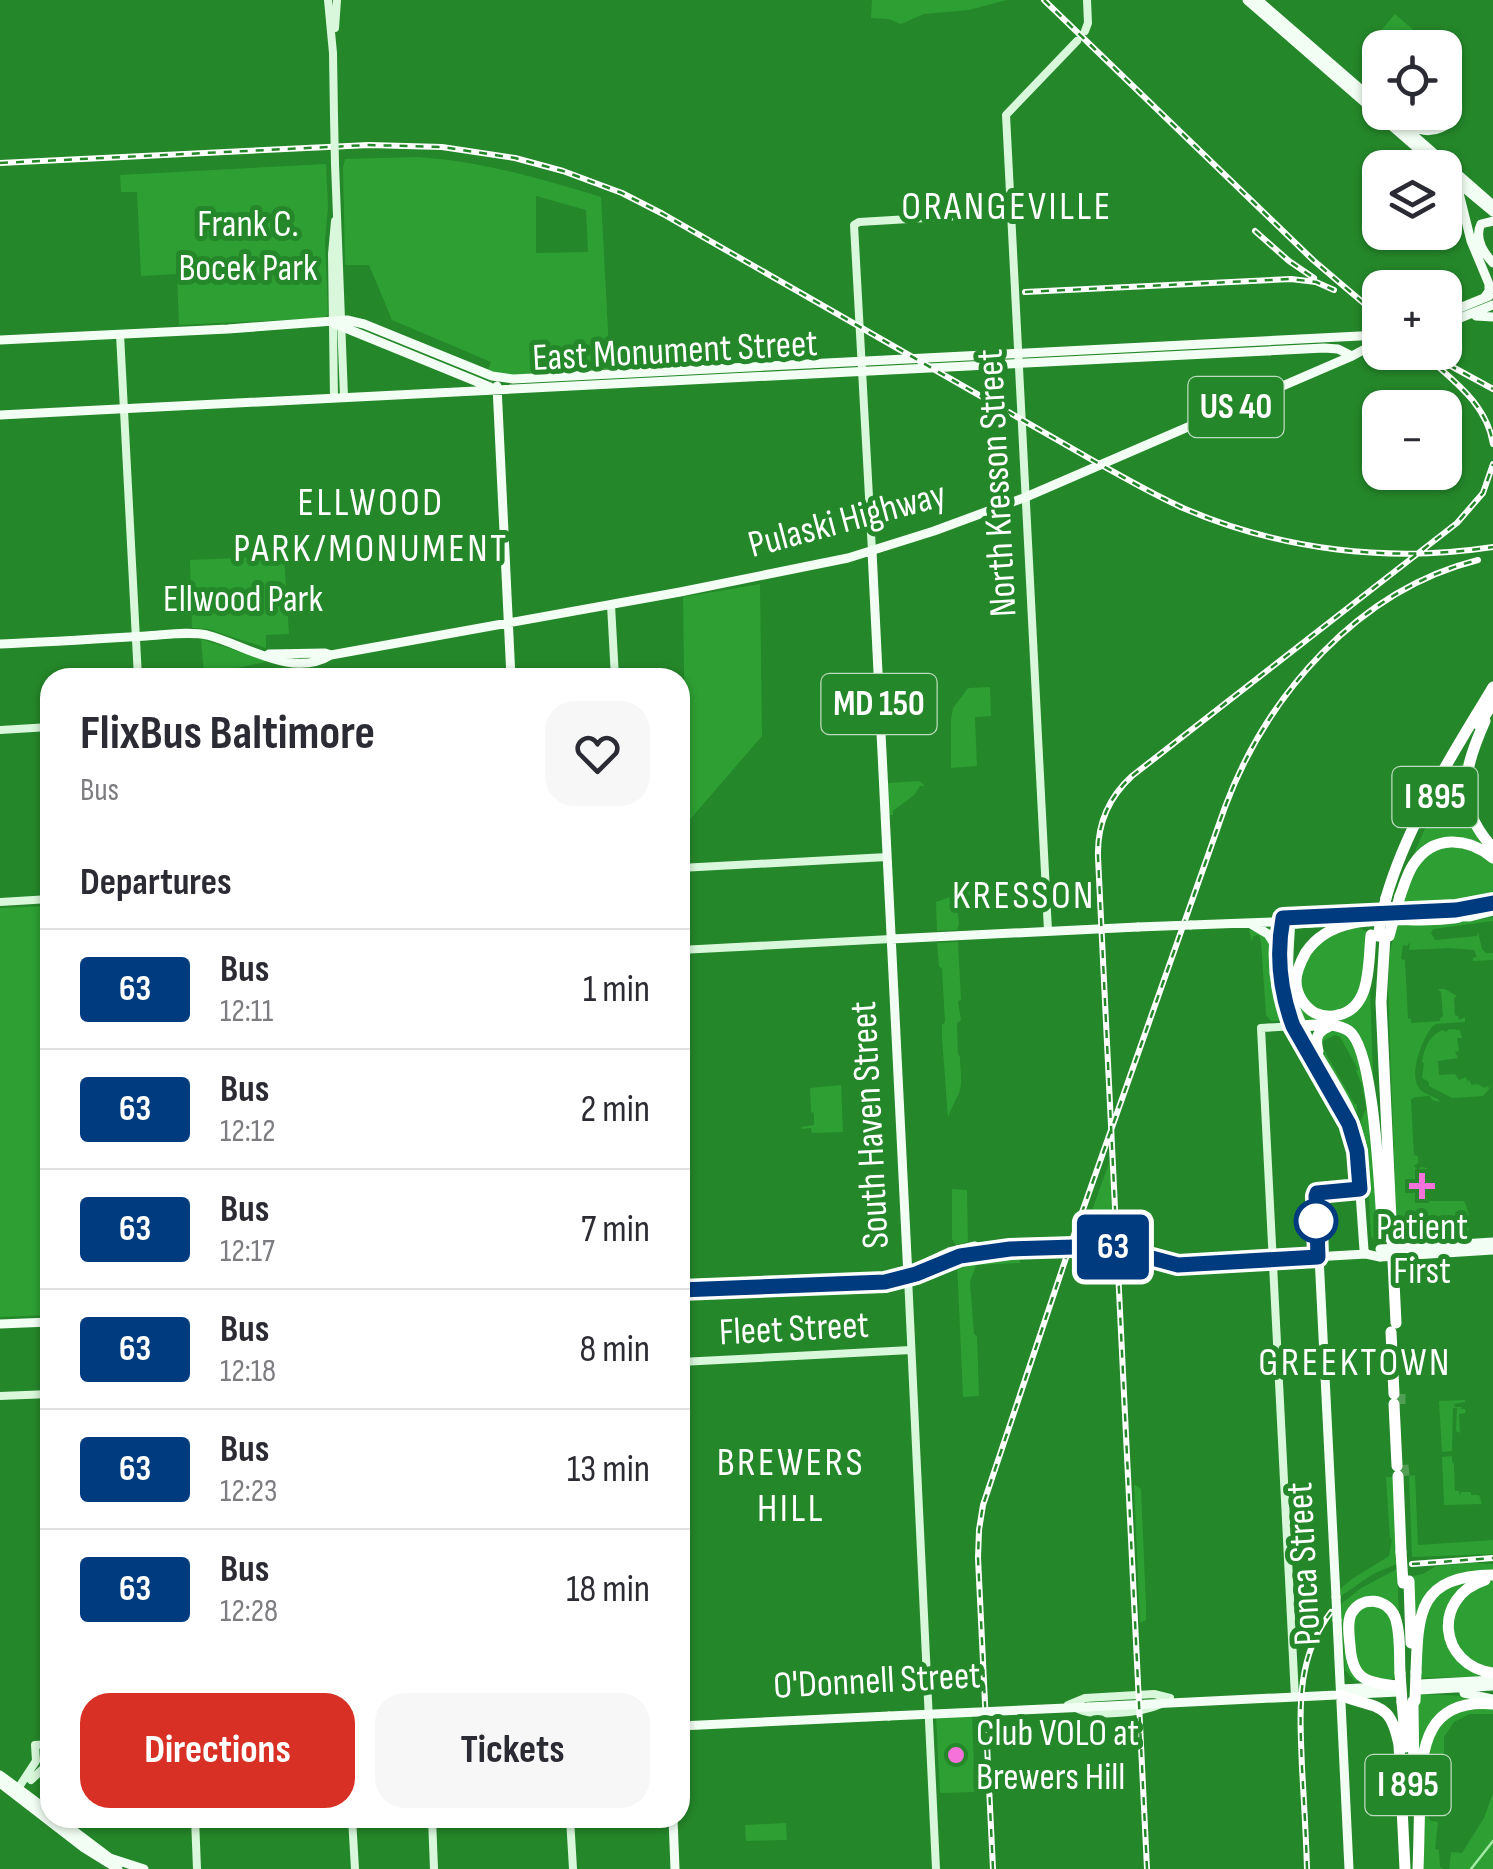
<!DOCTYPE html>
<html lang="en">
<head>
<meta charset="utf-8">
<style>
  :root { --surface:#fff; --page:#f7f7f7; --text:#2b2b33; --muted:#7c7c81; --line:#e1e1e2; --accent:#d93025 }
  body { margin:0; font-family:"Sofia Sans Condensed",sans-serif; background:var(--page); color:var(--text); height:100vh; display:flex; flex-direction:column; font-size:38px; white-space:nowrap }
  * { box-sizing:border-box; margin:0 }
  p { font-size:32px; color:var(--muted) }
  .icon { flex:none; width:55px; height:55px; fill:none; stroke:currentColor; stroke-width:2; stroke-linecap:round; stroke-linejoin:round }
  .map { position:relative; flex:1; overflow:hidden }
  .panel { position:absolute; left:40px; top:668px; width:650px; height:1160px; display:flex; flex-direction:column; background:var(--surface); border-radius:30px; box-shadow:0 2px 8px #0004 }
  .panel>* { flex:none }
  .badge { padding:0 20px; border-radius:8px; font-size:35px; line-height:65px }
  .controls { position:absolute; left:1362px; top:30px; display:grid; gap:20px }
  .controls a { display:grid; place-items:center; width:100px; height:100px; border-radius:20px; background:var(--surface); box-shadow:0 2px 8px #0004; font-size:50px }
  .map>.badge { position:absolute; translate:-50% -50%; box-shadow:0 0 0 5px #fff }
  h2 { padding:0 40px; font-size:38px; line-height:90px }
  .round { display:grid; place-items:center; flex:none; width:105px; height:105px; border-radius:30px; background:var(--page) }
  .headline { display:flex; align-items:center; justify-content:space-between; height:170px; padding:0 40px }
  h1 { font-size:48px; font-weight:700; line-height:75px }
  .cta { display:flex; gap:20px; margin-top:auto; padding:20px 40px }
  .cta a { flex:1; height:115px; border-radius:30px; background:var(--accent); color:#fff; font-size:40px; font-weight:700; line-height:115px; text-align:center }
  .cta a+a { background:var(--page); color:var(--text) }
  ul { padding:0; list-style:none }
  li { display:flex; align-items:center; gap:30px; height:120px; padding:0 40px; border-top:2px solid var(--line) }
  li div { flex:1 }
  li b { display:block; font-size:38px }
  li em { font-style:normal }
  li .badge { min-width:110px; font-weight:700; text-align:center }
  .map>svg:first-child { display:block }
</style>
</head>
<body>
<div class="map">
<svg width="1493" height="1869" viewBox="0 0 1493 1869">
  <rect width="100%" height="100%" fill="#248729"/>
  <path fill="#2e9f33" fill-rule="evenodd" d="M872,0H1007L969,10L924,14L901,24L888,19L871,18Z
    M1395,14L1417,33L1404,47L1380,48V60L1366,48Z
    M418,157C484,162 539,178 601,197L610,369L507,375L488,370L491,362L392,320L369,265H345L343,167L345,159ZM536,196L586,210L588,252L536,253Z
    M326,164L328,207L325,240L328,314L325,318L179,325L177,274L141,276L137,192H121L120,175Z
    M284,556L289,634L266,635V648L208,629L192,628L190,560Z
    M760,584L762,736L680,831V744L685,743L683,597Z
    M201,639L265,660L266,662L204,675Z
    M990,687L991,716L975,717L977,766L951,768V719L953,708L968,688Z
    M1471,748L1464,798L1493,851L1443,840L1403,879L1429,819Z
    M919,781L925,786H920L914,795L893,811V815H889L888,783Z
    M1465,846L1493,863V900L1470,905L1400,909L1416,866L1434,849Z
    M984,885L985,888L982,895L956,901L959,923L957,930L937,931L936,902Z
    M50,906V1315L0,1317V908Z
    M1493,917V921L1433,929L1431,933L1435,940L1477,936L1478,932L1482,949L1486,953H1493V960L1473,961V958L1477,957L1474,950L1449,948L1409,950L1410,942L1407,946L1403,945L1401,959L1405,960L1408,1018L1411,1019V1023L1440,1021V1018L1443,1016L1441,992L1438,989H1445L1457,996L1454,998L1455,1015L1458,1016L1459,1020L1465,1017V1022L1436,1024L1432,1027C1422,1040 1406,1079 1422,1091C1427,1095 1433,1096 1438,1099L1440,1102L1432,1100L1430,1096L1415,1097L1411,1100L1414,1155L1418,1156V1163L1414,1166L1418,1170L1421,1167L1427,1168V1173L1416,1177L1417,1201H1464C1469,1212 1474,1230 1463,1238L1425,1239L1423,1234L1417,1241L1397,1242L1388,989L1390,952L1396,923L1467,922Z
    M1358,927L1368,932L1361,990L1346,1009L1326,1012L1308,1004L1299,982C1312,944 1319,938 1358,927Z
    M1249,930L1262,933L1275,949L1284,1011L1278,1021H1271L1266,1015L1261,942L1259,935L1253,936L1252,942Z
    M958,942L961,1000L958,1001L961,1020L957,1023L958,1054L960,1057C960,1067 963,1083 959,1093C955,1102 951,1107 948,1118L942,1037V1025L945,1022L942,968L939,967L937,943Z
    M1370,989L1374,1100L1358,1035L1304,1021L1299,1010V1002L1331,1019Z
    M1331,1029L1345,1033L1358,1051L1372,1142L1379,1243L1374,1241L1371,1236L1366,1150L1360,1122L1366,1109L1362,1085L1356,1071L1358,1069L1340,1037L1335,1035L1323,1041L1322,1047L1354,1103L1357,1105V1112L1320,1048L1322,1033Z
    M1449,1029L1460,1030L1462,1038H1457L1459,1051L1455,1052L1458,1058L1438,1061L1439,1075L1455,1074L1459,1080L1466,1077L1468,1084V1079L1472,1085L1478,1084L1484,1088L1489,1085L1487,1089L1493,1084L1483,1096L1452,1098L1429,1086V1082L1422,1078L1424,1063L1422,1062C1424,1049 1429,1035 1443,1030L1446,1032Z
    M841,1085L843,1132L812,1133L811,1128L802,1129L801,1127L814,1125V1113L811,1112L810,1088Z
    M1110,1160L1113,1234L1084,1233Z
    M952,1189L967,1190L968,1242L956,1245L952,1239Z
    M1020,1254V1263L976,1265L970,1282L974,1334L977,1336L979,1396L963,1397L957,1261L974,1256Z
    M1465,1400V1402L1454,1404L1455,1407H1462L1460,1409H1465L1466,1413L1459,1414L1460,1433L1456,1431L1457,1408H1453L1452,1451L1442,1452L1439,1401Z
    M1452,1456V1461L1454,1464L1455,1491H1459L1460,1496L1461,1492H1471V1495H1479L1482,1504L1444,1505L1442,1457Z
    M1415,1475L1418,1545L1493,1540V1554L1412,1557L1409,1476Z
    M1386,1477H1393L1397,1564L1373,1574L1341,1596L1340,1589L1352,1579L1389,1556L1392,1539L1390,1538Z
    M1134,1484L1141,1489L1146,1605V1620L1140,1623Z
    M1474,1563L1493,1564V1571L1472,1573L1422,1600L1415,1617L1413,1576L1423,1574L1436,1566Z
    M1397,1569L1400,1642L1399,1623L1376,1599L1347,1618L1361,1681H1355L1345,1670L1341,1604L1361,1588Z
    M1480,1578L1457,1594L1448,1641L1493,1676L1422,1678L1420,1675L1421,1625L1439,1591Z
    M1493,1581V1670C1459,1655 1451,1650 1453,1611L1481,1583Z
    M1369,1604L1385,1609L1393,1623L1397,1678L1377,1681L1355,1665L1352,1621L1355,1613Z
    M1419,1694L1466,1696L1485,1700L1454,1705L1419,1757Z
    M1493,1705V1714H1470L1454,1722L1444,1737V1766L1439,1806L1435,1807V1812L1428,1817L1431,1821L1438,1822L1435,1849L1439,1850L1440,1867L1444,1869H1421L1426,1790L1423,1788L1426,1746L1451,1712Z
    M972,1716L975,1792L940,1793L936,1717Z
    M1493,1793V1869H1449L1451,1852L1462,1853L1484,1818Z
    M786,1823L787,1840L746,1841L745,1825Z"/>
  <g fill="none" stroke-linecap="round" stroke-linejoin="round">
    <path stroke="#a2eaa5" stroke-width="2.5" d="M1471,1869L1493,1841"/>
    <path stroke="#509f54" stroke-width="11" stroke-dasharray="11 5.5" stroke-linecap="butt" d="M1400,1394V1404
      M1403,1465L1404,1476"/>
    <path stroke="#d9f7db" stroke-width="8" d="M328,0L333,53L334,116
      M335,28L337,0
      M1085,31L1088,23L1087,0
      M335,164L344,397
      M120,334L138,678
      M334,398L332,254L335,221
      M872,551L854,225L859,222L1010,213
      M611,605L615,678
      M0,730L50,727
      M680,868L887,857
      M0,902L50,899
      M1048,931L1006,115L1077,41
      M680,950L891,939
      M908,1277L936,1869
      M680,1362L911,1350
      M0,1396L50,1394
      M1295,1697L1261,1028L1296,1026
      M1068,1705L1085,1698L1154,1694L1170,1698
      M1078,1709C1096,1718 1143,1712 1161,1704
      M31,1780L46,1766
      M17,1790L36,1761L35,1745L50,1744
      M195,1818L197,1869
      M352,1818L355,1869
      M432,1818L434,1869
      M570,1818L573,1869"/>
    <path stroke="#f2fef3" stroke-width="9" d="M1247,0L1440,168
      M1258,0L1380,106
      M1387,112L1493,205
      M1405,123C1423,133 1436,134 1452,121
      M1445,172L1459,193L1471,241L1489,284V291L1484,298
      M1457,182L1493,212
      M1493,221L1481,224C1474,238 1483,252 1493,263
      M1445,314L1489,296
      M1476,316L1493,317
      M333,323L490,387
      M1445,324L1493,305
      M0,340L228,329L347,320L364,324L492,376L513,379L1380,335
      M497,386L511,678
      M0,415L1324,348L1338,349L1352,356
      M872,551L908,1277
      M0,644C49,642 97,639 146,636C165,635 188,631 207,635C246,645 292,679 331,655L680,592L848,558L934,531L1026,497L1352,356L1380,341
      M269,654L325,653L331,655
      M1291,917C1290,946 1285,975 1294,1003C1310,1056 1354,1095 1363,1151
      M1455,917H1470L1493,911
      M1283,918C1277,952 1277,993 1293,1025C1311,1063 1338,1096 1353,1135L1357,1151L1364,1250L1366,1254
      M1251,924L1268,934L1278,950
      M1191,925L1273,922L1291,917L1455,910L1493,903
      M1285,925L1344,920
      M891,939L1138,927
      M1397,1248L1493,1242
      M1398,1256L1493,1250
      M906,1272L949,1252L975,1246
      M856,1281H885L903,1278L959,1256L1010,1249L1107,1246L1178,1265L1366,1254L1380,1257
      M680,1290L861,1281
      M0,1324L50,1322
      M1336,1597L1316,1196L1317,1193L1365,1188
      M1337,1620L1349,1869
      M1420,1684L1493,1680
      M1341,1689L1380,1687
      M1419,1690L1493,1686
      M1464,1693L1493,1699
      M1088,1707L1398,1692
      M680,1726L889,1716
      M0,1775L50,1812
      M0,1783L84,1848L118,1869
      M57,1818L110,1858L144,1869
      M673,1818L675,1869"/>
    <path stroke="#fff" stroke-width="11" d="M1485,721C1463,770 1454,806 1493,848
      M1479,725L1493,703
      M1400,896C1404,886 1407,874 1413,865C1433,834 1468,837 1493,858
      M1386,898C1408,822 1453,754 1493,687
      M1371,935C1368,962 1372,1008 1338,1015C1331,1017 1322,1016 1315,1013C1304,1007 1296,994 1296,981C1296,971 1301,961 1306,952C1339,904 1410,927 1459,917
      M1385,936L1381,1002L1392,1242
      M1303,1026C1317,1025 1336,1022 1349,1031C1374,1049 1379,1186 1382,1220L1386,1236
      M1318,1051C1315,1040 1316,1032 1328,1027
      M1393,1261L1396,1323
      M1391,1332L1394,1394
      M1394,1404L1397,1466
      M1398,1476L1401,1552
      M1485,1580C1432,1597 1438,1665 1493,1673
      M1409,1581L1411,1643
      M1416,1672C1418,1611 1419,1576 1493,1575
      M1397,1686C1366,1682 1352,1680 1350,1645C1349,1635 1347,1623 1351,1614C1361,1595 1387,1598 1395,1617C1401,1634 1399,1655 1400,1673
      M1340,1695C1376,1710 1390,1699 1399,1745L1405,1869
      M1413,1701L1414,1785
      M1402,1702L1406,1747
      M1418,1869C1419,1845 1419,1822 1420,1798C1421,1746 1427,1698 1493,1704"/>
    <g stroke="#fff" stroke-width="6">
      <path id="rail" d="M1044,0L1313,260L1380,317
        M0,163L369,145L442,147L515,158L563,171L622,193L663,214L1094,461C1123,477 1152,494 1183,508C1280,550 1389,563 1493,547
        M1255,231L1289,261L1314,278
        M1025,292L1291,279L1316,282L1334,290
        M1427,357C1455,382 1487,405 1493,444
        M1449,365L1493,389
        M1412,1564L1493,1558
        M993,1869L978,1558L979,1530L983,1505L1068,1252L1225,807C1267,695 1358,590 1478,560
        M1147,1869L1098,857C1097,825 1108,798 1132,776L1457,523L1483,493L1493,464
        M1307,1869C1306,1835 1304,1802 1302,1768C1300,1712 1295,1659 1331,1612"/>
    </g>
    <use href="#rail" stroke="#248729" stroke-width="2.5" stroke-dasharray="8" stroke-linecap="butt"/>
    <path stroke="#d9f7db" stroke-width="8" d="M334,116L335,164"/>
    <path stroke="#f2fef3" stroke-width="9" d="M1138,927L1191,925
      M1380,1249L1397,1248
      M1380,1257L1398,1256
      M1336,1597L1337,1620
      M889,1716L1088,1707"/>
    <path stroke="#fff" stroke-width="11" d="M1378,936L1386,898
      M1389,936L1400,896
      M1401,1552L1403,1583
      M1400,1673L1402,1702
      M1415,1701L1416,1672"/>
  </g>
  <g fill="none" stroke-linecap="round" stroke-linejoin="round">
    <g stroke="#fff" stroke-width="22">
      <path id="line" d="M680,1290L885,1282L916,1274L960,1256L1010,1249L1107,1246L1178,1265L1318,1257L1316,1196L1317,1193L1360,1189L1357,1151L1349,1124L1293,1026C1280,991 1276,955 1283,918L1456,910L1493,903"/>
    </g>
    <use href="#line" stroke="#003b80" stroke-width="15"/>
  </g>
  <g fill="#f472d9" stroke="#248729" stroke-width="4">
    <path d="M1417 1171h10v10h10v10h-10v10h-10v-10h-10v-10h10z"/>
    <circle cx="956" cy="1755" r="10"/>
  </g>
  <circle fill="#fff" stroke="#003b80" stroke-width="5" cx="1316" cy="1221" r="20"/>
  <g text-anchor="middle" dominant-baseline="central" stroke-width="10" stroke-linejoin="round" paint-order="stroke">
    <g fill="#248729" stroke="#bddbbf" stroke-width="2.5">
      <rect x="1188.5" y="377" width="95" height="60" rx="8"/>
      <rect x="821.5" y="674" width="115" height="60" rx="8"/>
      <rect x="1392.5" y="767" width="85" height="60" rx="8"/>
      <rect x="1365.5" y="1755" width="85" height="60" rx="8"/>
    </g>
    <g font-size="35" font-weight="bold" fill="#fff">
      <text x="1236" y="407">US 40</text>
      <text x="879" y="704">MD 150</text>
      <text x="1435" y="797">I 895</text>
      <text x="1408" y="1785">I 895</text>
    </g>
    <g font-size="38" fill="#fbfefb" stroke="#248729">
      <text x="248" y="224">Frank C.<tspan x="248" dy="44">Bocek Park</tspan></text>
      <text x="243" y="599">Ellwood Park</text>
    </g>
    <g font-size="38" fill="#fff" stroke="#248729">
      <text transform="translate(675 351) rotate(-3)">East Monument Street</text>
      <text transform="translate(997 483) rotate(-93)">North Kresson Street</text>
      <text transform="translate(847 520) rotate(-15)">Pulaski Highway</text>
      <text transform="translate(870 1125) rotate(-93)">South Haven Street</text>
      <text transform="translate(794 1329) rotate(-3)">Fleet Street</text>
      <text transform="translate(1304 1564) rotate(-93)">Ponca Street</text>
      <text transform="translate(877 1681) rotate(-3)">O'Donnell Street</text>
    </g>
    <g font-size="38" fill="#fff" stroke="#248729">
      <text x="1422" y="1227">Patient<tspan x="1422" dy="44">First</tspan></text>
      <text x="976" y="1733" text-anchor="start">Club VOLO at<tspan x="976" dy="44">Brewers Hill</tspan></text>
    </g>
    <g font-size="40" letter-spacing="2.5" fill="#fff" stroke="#248729">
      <text x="1007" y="207">ORANGEVILLE</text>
      <text x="371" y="503">ELLWOOD<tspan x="371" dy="46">PARK/MONUMENT</tspan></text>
      <text x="1024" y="896">KRESSON</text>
      <text x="1355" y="1363">GREEKTOWN</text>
      <text x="791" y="1463">BREWERS<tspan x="791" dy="46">HILL</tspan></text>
    </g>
  </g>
</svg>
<div class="controls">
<a><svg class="icon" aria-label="locate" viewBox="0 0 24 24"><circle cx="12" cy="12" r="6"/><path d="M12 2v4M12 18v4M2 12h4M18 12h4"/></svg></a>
<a><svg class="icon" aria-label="layers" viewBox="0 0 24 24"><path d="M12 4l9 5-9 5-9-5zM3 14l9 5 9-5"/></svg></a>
<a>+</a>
<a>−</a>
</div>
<b class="badge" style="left:1113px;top:1247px;background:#003b80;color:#fff">63</b>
<section class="panel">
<div class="headline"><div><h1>FlixBus Baltimore</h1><p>Bus</p></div><a class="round"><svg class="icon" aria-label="heart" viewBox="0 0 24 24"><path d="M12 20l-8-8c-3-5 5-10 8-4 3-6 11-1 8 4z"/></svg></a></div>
<h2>Departures</h2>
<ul>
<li><span class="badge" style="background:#003b80;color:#fff">63</span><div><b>Bus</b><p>12:11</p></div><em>1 min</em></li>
<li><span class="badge" style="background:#003b80;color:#fff">63</span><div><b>Bus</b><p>12:12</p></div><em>2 min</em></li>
<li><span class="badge" style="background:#003b80;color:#fff">63</span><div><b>Bus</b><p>12:17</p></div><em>7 min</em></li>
<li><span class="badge" style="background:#003b80;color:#fff">63</span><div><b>Bus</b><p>12:18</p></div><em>8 min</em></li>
<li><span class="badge" style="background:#003b80;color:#fff">63</span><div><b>Bus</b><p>12:23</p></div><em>13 min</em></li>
<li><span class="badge" style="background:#003b80;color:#fff">63</span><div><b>Bus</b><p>12:28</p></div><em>18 min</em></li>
</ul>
<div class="cta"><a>Directions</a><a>Tickets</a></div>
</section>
</div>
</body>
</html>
